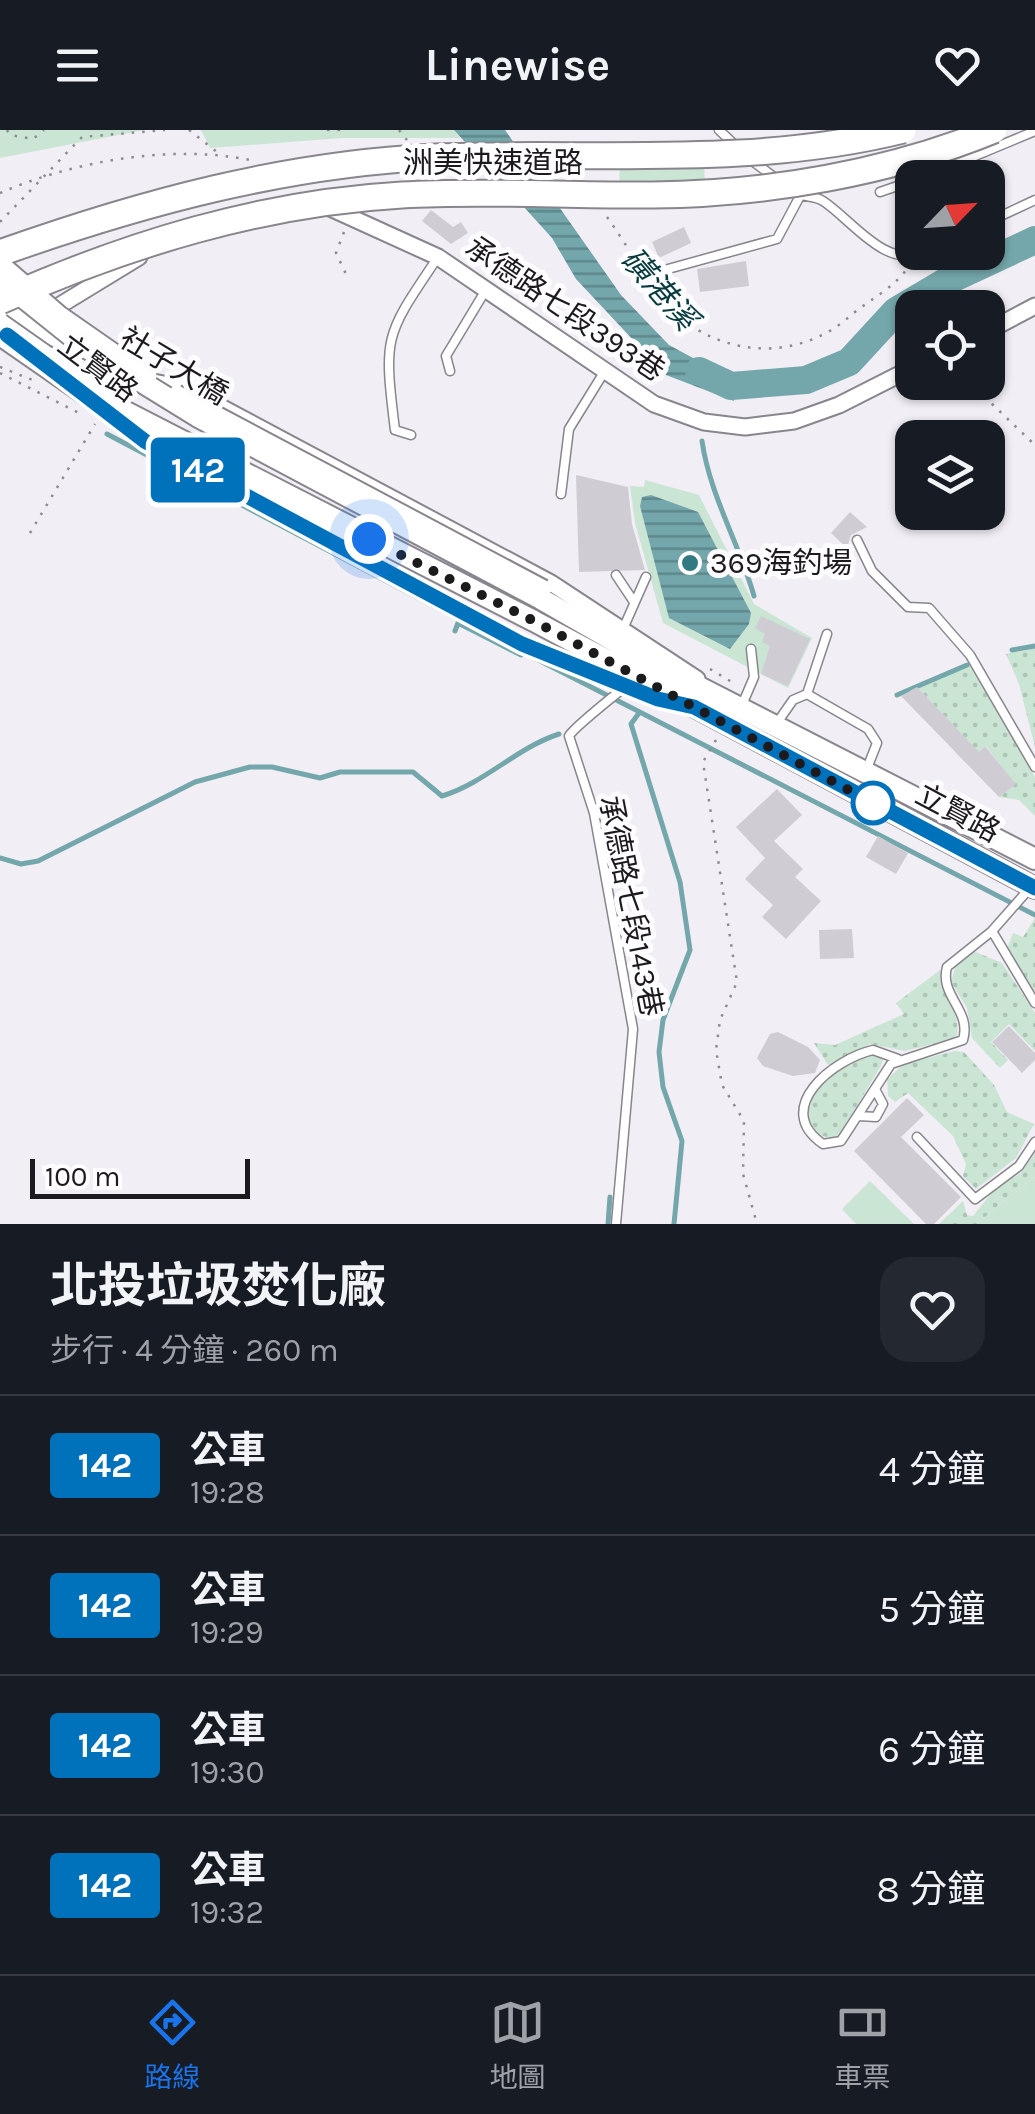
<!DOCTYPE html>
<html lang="zh-TW">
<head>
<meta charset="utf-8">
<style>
  :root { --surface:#171b24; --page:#242831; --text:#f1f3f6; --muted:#9ea1a6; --line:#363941; --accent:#1a73e8 }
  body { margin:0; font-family:Karla,"Noto Sans TC",sans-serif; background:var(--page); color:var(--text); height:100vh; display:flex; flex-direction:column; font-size:38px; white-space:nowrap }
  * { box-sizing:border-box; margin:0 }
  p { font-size:32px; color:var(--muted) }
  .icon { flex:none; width:55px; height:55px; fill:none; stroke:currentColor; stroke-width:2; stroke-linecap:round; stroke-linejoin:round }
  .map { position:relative; height:1094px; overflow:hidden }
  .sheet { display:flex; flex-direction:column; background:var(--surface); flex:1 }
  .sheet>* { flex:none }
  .badge { padding:0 20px; border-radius:8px; font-size:35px; line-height:65px }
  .needle { width:65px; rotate:65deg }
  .buttons { position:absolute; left:895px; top:30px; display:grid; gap:20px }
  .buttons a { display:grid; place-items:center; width:110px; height:110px; border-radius:20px; background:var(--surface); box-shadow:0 2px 8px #0004; font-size:50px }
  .scale { position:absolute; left:30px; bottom:25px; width:220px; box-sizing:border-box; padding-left:10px; border:5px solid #1c1a1d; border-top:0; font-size:28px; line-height:35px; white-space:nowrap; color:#1c1a1d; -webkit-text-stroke:8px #fdfcfe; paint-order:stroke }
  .you { position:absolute; width:50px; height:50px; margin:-25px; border:8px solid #fff; border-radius:50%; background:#1a73e8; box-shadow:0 0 0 15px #1a73e833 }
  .map>.badge { position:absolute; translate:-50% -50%; box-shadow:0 0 0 5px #fff }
  .round { display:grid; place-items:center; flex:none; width:105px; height:105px; border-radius:30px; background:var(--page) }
  .summary { display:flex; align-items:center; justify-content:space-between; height:170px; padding:0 50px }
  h1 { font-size:48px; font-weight:700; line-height:75px }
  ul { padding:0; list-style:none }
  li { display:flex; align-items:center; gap:30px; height:140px; padding:0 50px; border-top:2px solid var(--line) }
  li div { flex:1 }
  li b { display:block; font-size:38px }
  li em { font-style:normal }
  li .badge { min-width:110px; font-weight:700; text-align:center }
  header { display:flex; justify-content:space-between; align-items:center; height:130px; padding:0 50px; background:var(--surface); font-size:45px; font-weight:700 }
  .tab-bar { display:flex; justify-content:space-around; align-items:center; height:140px; border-top:2px solid var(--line); background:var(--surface); font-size:28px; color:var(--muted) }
  .tab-bar a { display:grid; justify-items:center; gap:5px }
  .tab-bar .on { color:var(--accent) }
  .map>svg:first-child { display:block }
</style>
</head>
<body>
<header><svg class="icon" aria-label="menu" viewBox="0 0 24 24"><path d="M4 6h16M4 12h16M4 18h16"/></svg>Linewise<svg class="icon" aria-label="heart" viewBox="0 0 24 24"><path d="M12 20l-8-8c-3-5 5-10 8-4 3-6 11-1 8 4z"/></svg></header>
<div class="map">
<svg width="1035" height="1094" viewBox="0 0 1035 1094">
  <defs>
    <pattern id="garden-dots" width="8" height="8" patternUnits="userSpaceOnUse" patternTransform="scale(2.5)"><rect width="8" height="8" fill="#cae5d4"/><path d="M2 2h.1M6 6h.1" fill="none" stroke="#adc4b6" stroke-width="1.8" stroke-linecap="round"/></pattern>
    <pattern id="water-rules" width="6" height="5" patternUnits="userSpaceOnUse" patternTransform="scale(2.5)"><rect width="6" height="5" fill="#74a7ab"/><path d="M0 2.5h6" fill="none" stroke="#5e878b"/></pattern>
  </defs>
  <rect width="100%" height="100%" fill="#f1eef5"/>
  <path fill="#cae5d4" d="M0,0H144L0,28Z
    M201,0H454L460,8H342L210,18Z
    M704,22L705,73L620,74L619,23Z
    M645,350L699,365L754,474L812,508L788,558L663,493L635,393L630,356L644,357Z
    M1035,1047V1094H976Z
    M870,1051L914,1094H856L842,1079Z"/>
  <path fill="url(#garden-dots)" d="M1035,518V617L1019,554L1006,524Z
    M970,535L1035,647V686L1019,670L999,667L1015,654L986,616L966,633L956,623L968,611L917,557Z
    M1035,788V862L1007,819L1013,803L1023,807Z
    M973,821L1002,833L1035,883V921L1009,894L991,912L1008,930L1000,938L972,908L967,878L951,852L955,838Z
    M940,840C939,865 961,879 957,905L953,909L905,921L870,914L828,935L814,913L835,915L904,884L896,873Z
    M955,921L964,922L994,955L1007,982L1034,994L1016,1028L976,1059L963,1046L966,1034L953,1006L908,963L895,972L888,966L887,949L904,934Z
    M875,924L883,930L881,936L839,1005L834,1009L819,1005L808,989C808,955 843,931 875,924Z
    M1035,1023V1047L976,1094H939L963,1071L967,1085L973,1086L998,1055L1020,1044Z"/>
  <path fill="url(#water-rules)" d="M454,0H505L621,165L669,215L732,249L734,271L666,245L576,149L552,108Z
    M651,365L698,382L751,483L749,494L730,519L669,488L640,376L642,367Z"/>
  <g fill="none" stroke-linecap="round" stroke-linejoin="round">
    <path stroke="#74a7ab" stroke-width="5" d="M107,304L485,503
      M702,311C710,366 739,413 754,466
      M455,501L458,493L521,525
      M517,519L1035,785
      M1012,520L1035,516
      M897,565L967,535
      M639,583L631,594L680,752L690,820L663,890L659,922L663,957L682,1011L674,1094
      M0,728L21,734L38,731L195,652L250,637H272L320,648L340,642H413L442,666C485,653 516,618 559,604
      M608,1094L610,1067"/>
    <path stroke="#74a7ab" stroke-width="28" d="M699,241L731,256L806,250L849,232L896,181L945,152L1035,110"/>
  </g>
  <path fill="#d0ccd4" d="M431,80L453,97L461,92L468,103L451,114L422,91Z
    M684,97L691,113L659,128L652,112Z
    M746,131L749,156L700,162L697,139Z
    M576,345L628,357L632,394L645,440L579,442Z
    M850,382L867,397L851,405L847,418L831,403Z
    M761,486L810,509L788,556L761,544L770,516L762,512L765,504L755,498Z
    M917,557L979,622L985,616L1016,654L999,667L901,566Z
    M777,659L802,685L774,711L803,739L795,747L821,771L786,809L762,787L773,775L745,749L765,728L736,697Z
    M878,706L908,723L896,744L866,727Z
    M852,799L854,828L820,829L819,800Z
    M1009,896L1035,923V930L1022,943L992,912Z
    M778,902L808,917L820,930L815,943L793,946L763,936L757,928L770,904Z
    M907,968L924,985L901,1007L961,1067L934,1094H926L854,1021Z"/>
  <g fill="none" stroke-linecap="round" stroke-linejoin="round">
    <g stroke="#89858c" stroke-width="11">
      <path id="service" d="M719,0L736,16
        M750,29L775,48
        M922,48L1035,1
        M794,62C804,68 814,65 823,71C851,89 886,140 923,122
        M880,62L912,51
        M988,92L1035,70
        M668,139L777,109L800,66
        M450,241L446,226L487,158
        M411,305L395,300C383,204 385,206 438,127
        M561,364L569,299L606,239
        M857,410L872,441L908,477L929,478L970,525L1035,637
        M616,445L634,472
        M623,499L646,447
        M807,564L827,504
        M742,575L754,547L751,519
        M777,593L793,570L807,564L868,599L877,613L866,641
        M992,801L1035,873
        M898,929L873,920C834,929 771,978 823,1014L841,1011L891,934L963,910C972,880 939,866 947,837L992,801L1029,759
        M859,986L876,987L883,974L876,961
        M917,1007L975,1069L1019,1036L1035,1012
        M616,1094L633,899L594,683L569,606C573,598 615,565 626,556"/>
    </g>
    <g stroke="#89858c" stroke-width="19">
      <path id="minor" d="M328,77L438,127L654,274L704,292L745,297L794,291L839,275L912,238
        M44,185L139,127
        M27,194L86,225
        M988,201L1035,176
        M148,251L185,258L551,453L697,549
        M104,278L112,259L129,247
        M171,325L522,514L679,574"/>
    </g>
    <g stroke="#89858c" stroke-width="24">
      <path id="tertiary" d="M541,469L656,535L1035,729
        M532,490L1035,758"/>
    </g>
    <g stroke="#89858c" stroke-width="29">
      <path id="trunk" d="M0,183L27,194"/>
    </g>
    <path stroke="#8e8b90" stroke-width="2.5" stroke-dasharray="2.5 8" stroke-linecap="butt" d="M7,0L10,5L33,9L44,0
      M189,0L217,22
      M327,0H348
      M399,0L407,10
      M0,63C74,31 171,14 250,30
      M607,87C628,116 659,172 686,192C736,229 803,227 849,187C867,171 896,157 908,137
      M344,102L336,123L346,144
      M0,237L35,251
      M0,243L83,285
      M969,252L1035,315
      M30,403L95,294
      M710,539L737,555
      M716,610L703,632L737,852L720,890L716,920L722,955L744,991L743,1044L757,1094"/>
    <use href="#service" stroke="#fff" stroke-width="8"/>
    <use href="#minor" stroke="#fff" stroke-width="15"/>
    <use href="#tertiary" stroke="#fff" stroke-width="20"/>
    <use href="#trunk" stroke="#fff" stroke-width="25"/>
    <g stroke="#89858c" stroke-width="19" stroke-linecap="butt">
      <path id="minor-bridge" d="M0,132L60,184L149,246
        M0,208L117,289L333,402L379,421
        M177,263L544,458"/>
    </g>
    <g stroke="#89858c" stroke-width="24" stroke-linecap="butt">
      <path id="tertiary-bridge" d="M0,149L85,217L200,288L541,469
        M0,194L122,280L532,490"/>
    </g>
    <g stroke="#89858c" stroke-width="29" stroke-linecap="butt">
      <path id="trunk-bridge" d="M0,123C141,73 284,34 435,27C591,21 750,38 903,0
        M0,171C128,114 261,73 402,65C485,60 569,66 653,65C767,64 889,43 994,0"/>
    </g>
    <path stroke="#8e8b90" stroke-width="2.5" stroke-dasharray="2.5 8" stroke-linecap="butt" d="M0,92L82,7L165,0"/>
    <use href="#minor-bridge" stroke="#fff" stroke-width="15"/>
    <use href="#tertiary-bridge" stroke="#fff" stroke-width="20"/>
    <use href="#trunk-bridge" stroke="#fff" stroke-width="25"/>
  </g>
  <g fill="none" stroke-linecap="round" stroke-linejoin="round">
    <g stroke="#fff" stroke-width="22">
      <path id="line" d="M7,205L146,312L522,514L658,569L694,577L1035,758"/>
    </g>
    <use href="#line" stroke="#0072bc" stroke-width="15"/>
    <path stroke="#1c1a1d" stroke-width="10" stroke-dasharray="0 18" d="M369,409L532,490L873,673"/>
  </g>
  <circle fill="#317a82" stroke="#fdfcfe" stroke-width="4" cx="690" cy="433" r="10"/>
  <circle fill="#fff" stroke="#0072bc" stroke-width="5" cx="873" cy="673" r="20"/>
  <g text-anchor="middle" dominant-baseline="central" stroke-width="10" stroke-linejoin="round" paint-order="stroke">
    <g font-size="30" fill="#1c1a1d" stroke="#fdfcfe">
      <text x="493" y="33">洲美快速道路</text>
      <text transform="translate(565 179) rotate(34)">承德路七段393巷</text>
      <text transform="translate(174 236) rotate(31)">社子大橋</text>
      <text transform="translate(98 238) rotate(37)">立賢路</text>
      <text transform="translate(958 683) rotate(28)">立賢路</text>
      <text transform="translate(631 776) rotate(79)">承德路七段143巷</text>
    </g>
    <g font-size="30" fill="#1c1a1d" stroke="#fdfcfe" text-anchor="start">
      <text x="710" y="433">369海釣場</text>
    </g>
    <g font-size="32" font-style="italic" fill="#083b3e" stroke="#fdfcfe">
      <text transform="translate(659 159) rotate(49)">磺港溪</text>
    </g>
  </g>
</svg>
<div class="buttons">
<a><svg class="needle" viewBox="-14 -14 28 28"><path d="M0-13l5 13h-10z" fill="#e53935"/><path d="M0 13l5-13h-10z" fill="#9ea1a6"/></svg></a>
<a><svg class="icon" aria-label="locate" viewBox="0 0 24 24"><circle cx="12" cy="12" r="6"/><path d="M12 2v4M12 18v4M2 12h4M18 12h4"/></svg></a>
<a><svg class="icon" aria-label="layers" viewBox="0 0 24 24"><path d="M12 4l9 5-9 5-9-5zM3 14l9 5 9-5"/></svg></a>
</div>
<div class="scale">100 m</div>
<div class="you" style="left:369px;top:409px"></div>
<b class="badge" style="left:198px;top:340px;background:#0072bc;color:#fff">142</b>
</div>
<section class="sheet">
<div class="summary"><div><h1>北投垃圾焚化廠</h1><p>步行 · 4 分鐘 · 260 m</p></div><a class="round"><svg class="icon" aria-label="heart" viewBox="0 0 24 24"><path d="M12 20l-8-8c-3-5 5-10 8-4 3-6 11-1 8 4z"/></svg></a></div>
<ul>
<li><span class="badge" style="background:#0072bc;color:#fff">142</span><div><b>公車</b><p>19:28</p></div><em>4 分鐘</em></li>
<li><span class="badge" style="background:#0072bc;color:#fff">142</span><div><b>公車</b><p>19:29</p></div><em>5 分鐘</em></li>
<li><span class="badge" style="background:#0072bc;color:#fff">142</span><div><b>公車</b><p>19:30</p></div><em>6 分鐘</em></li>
<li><span class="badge" style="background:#0072bc;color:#fff">142</span><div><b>公車</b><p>19:32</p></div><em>8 分鐘</em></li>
</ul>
</section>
<nav class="tab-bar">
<a class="on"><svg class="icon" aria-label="directions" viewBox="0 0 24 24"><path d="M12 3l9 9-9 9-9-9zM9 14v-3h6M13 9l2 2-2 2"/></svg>路線</a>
<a><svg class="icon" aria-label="map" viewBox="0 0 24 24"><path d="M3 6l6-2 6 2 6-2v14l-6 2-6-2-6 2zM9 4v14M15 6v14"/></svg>地圖</a>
<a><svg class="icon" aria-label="tickets" viewBox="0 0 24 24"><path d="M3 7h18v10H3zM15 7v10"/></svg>車票</a>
</nav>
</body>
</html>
